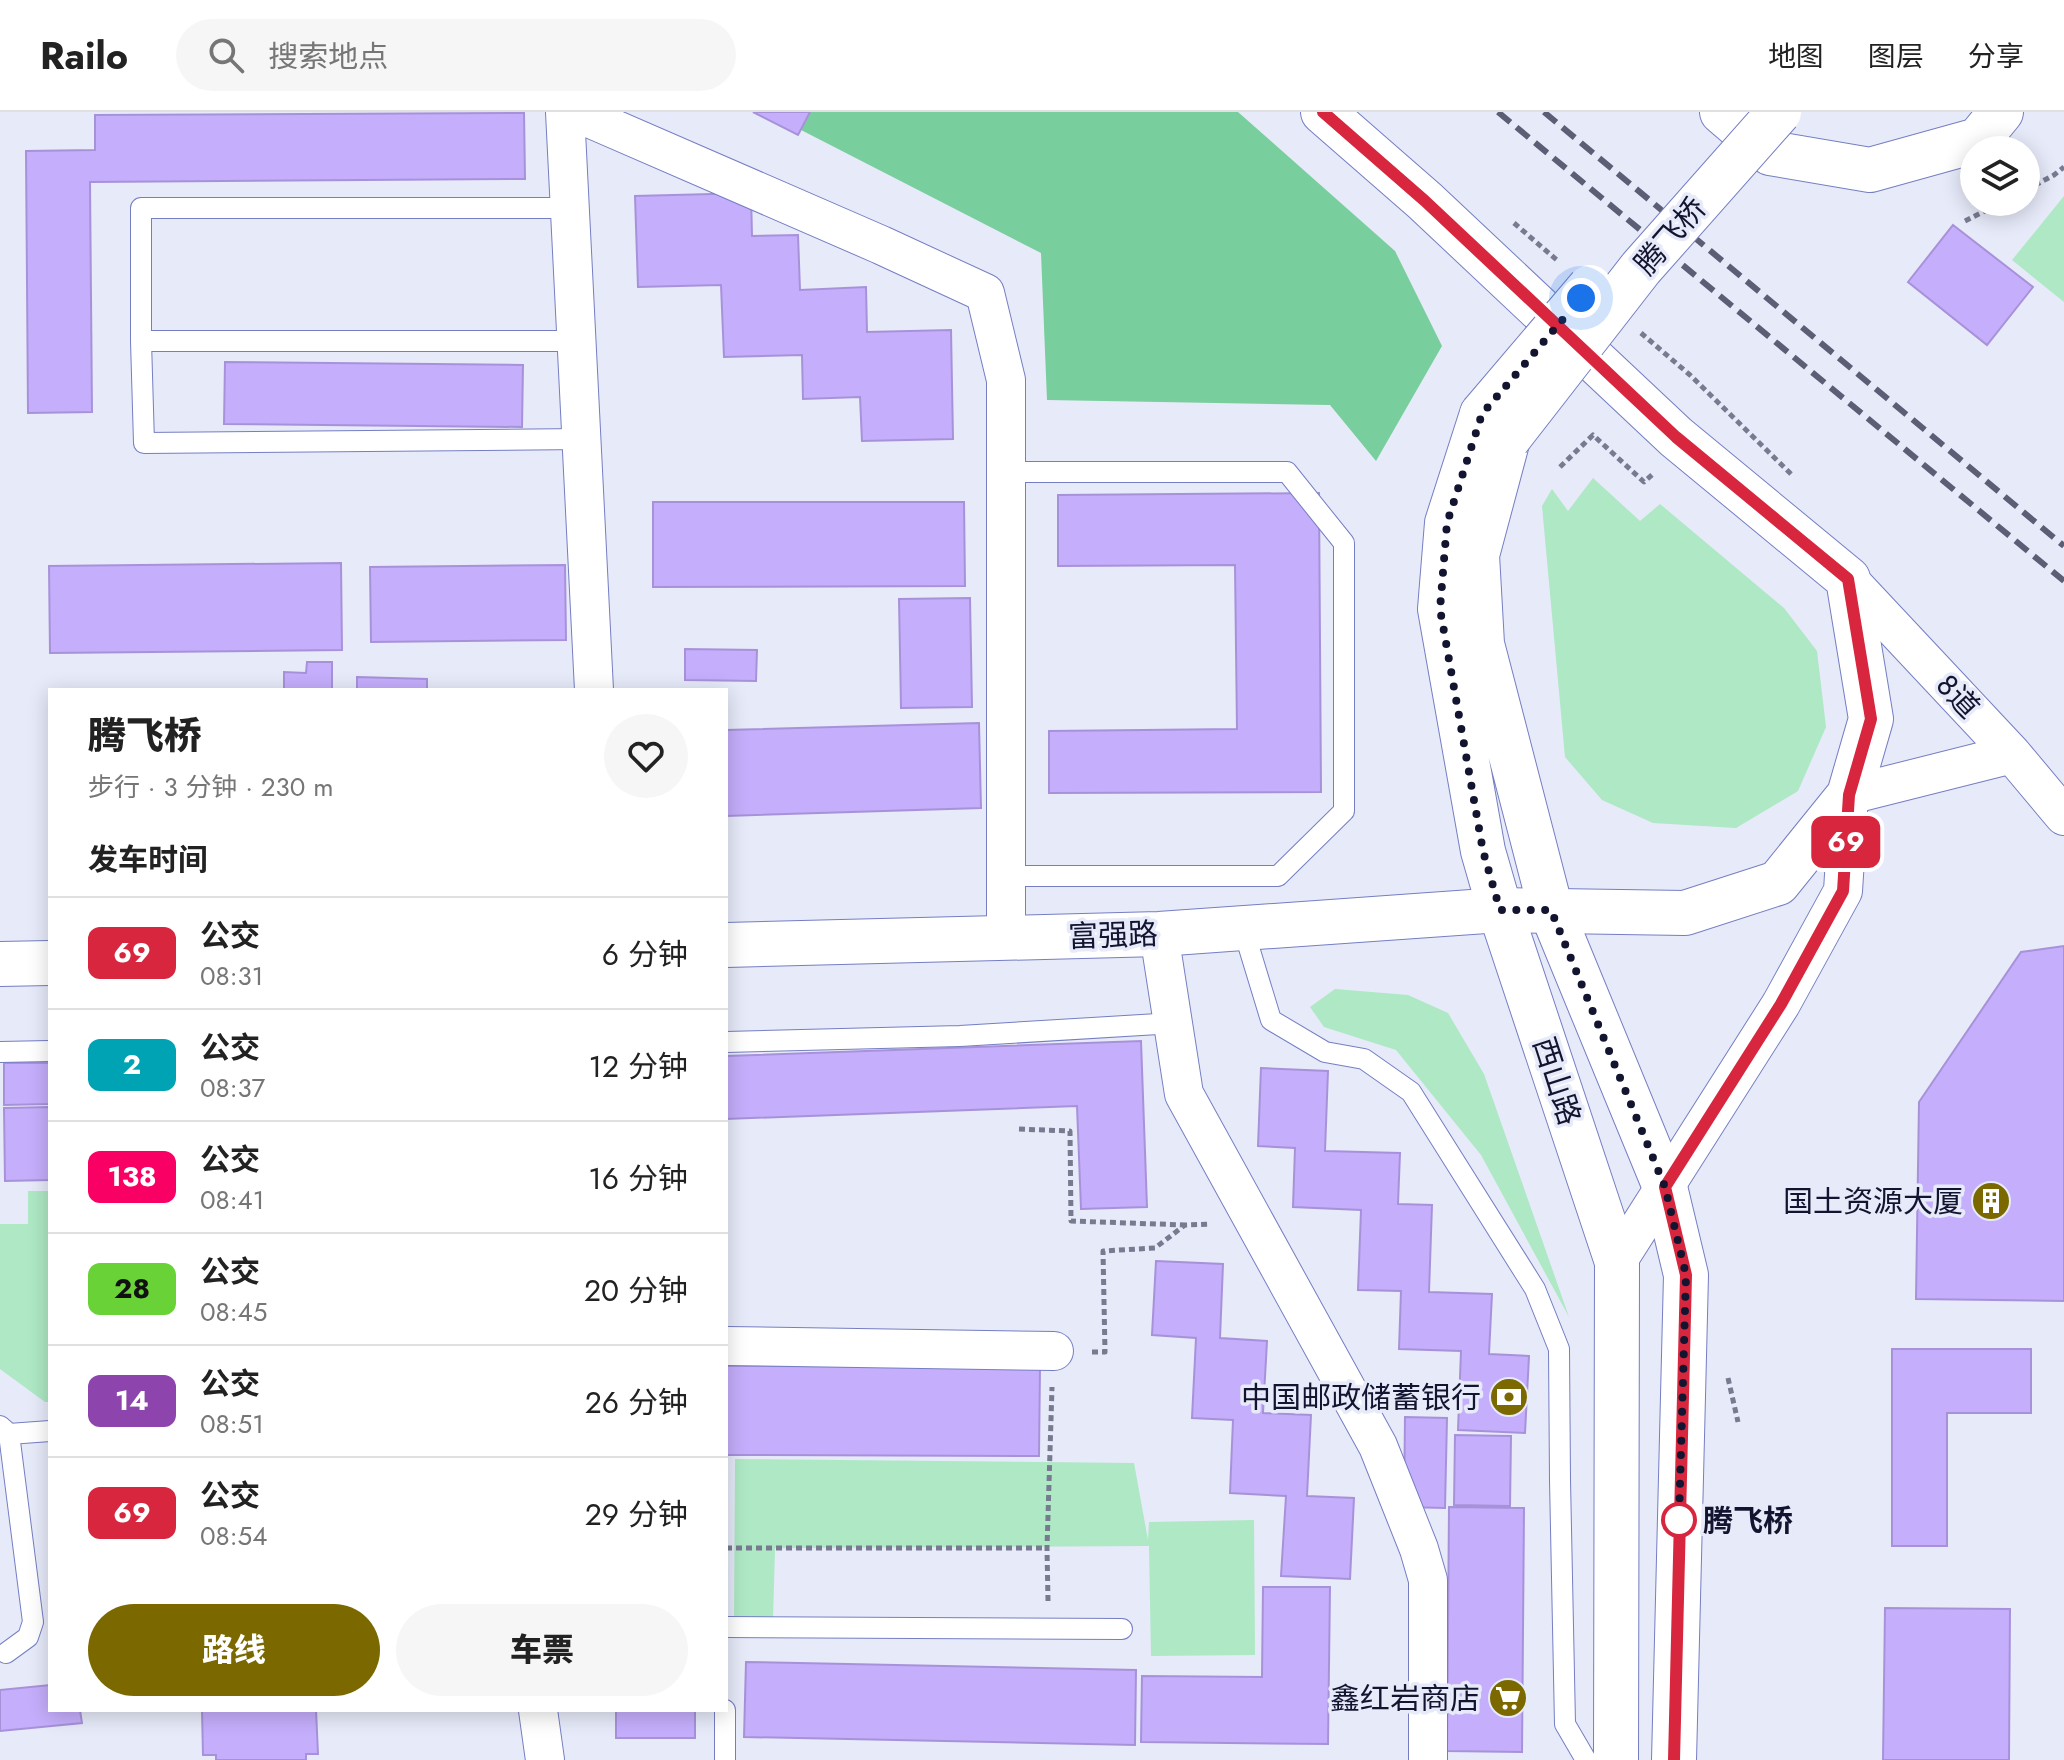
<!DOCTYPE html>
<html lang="zh">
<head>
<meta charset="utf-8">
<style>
  :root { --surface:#fff; --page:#f6f6f6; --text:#222; --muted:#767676; --line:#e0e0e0; --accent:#7b6900 }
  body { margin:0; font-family:Jost,"Noto Sans SC",sans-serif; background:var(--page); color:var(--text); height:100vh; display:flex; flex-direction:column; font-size:30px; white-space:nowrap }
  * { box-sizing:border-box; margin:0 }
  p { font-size:26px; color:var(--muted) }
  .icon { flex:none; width:44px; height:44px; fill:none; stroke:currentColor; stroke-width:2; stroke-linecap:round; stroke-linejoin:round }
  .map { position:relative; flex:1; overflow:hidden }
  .drawer { position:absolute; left:48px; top:576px; width:680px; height:1024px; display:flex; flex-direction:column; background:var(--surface); border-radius:0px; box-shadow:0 4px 20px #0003 }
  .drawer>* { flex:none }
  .badge { padding:0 16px; border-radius:12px; font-size:28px; line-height:52px }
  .buttons { position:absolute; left:1960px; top:24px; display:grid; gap:16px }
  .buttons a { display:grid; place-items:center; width:80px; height:80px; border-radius:50%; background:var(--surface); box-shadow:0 4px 20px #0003; font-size:40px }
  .you { position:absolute; width:40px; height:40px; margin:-20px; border:6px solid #fff; border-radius:50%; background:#1a73e8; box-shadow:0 0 0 12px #1a73e833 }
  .map>.badge { position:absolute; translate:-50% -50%; box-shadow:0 0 0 4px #fff }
  h2 { padding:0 40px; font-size:30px; line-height:72px }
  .round { display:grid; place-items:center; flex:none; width:84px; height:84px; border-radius:42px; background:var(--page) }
  .overview { display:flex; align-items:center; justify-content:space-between; height:136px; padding:0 40px }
  h1 { font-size:38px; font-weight:800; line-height:60px }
  .button { display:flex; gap:16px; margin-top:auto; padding:16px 40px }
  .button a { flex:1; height:92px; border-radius:48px; background:var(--accent); color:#fff; font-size:32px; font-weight:800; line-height:92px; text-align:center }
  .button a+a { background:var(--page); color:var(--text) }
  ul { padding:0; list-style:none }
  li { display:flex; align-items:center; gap:24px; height:112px; padding:0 40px; border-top:2px solid var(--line) }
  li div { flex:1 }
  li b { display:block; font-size:30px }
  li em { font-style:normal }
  li .badge { min-width:88px; font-weight:700; text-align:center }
  header { display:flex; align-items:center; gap:48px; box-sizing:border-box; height:112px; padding:0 40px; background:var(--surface); border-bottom:2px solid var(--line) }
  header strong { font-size:38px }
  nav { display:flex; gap:44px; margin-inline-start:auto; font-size:28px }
  .search { width:560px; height:72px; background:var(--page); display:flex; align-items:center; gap:20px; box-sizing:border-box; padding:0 28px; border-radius:44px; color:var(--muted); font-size:30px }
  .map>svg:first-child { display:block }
</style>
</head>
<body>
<header>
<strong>Railo</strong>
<div class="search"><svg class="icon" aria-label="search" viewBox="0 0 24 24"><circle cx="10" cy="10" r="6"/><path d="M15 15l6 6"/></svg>搜索地点</div>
<nav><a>地图</a><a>图层</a><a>分享</a></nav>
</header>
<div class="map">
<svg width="2064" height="1648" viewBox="0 0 2064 1648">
  <rect width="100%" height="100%" fill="#e7eaf9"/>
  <path fill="#aee8c4" d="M2064,84V190L2012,148Z
    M1593,366L1640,409L1660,392L1784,496L1817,539L1826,615L1798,679L1736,716L1653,711L1602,688L1565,645L1542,394L1552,377L1568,399Z
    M1335,877L1408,883L1448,901L1484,962L1569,1205L1481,1043L1396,938L1324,915L1310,895Z
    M28,1079H50V1290H45L0,1257V1112H28Z
    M735,1347L1134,1351L1148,1428L1149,1410L1254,1408L1255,1543L1151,1544L1149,1434L775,1436L773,1507H734Z"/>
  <path fill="#78ce9c" d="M766,0H1238L1395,139L1442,234L1376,349L1330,293L1047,288L1041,141Z"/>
  <path fill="#c5aefc" stroke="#a792da" stroke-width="2" d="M753,0H810L798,23Z
    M524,1L525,67L90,70L92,300L28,301L26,39L95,38V3Z
    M751,81L752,124L798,123L800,178L866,175L867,220L951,218L953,327L862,329L860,285L803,287L802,243L724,245L721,173L638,175L635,84Z
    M1953,113L2033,175L1987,233L1908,170Z
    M225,250L523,253L522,315L224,312Z
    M1319,381L1321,680L1049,681V619L1237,617L1235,453L1058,454V383Z
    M653,390H964L965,474L653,475Z
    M341,451L342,538L50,541L49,454Z
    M565,453L566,528L371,530L370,455Z
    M970,486L972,595L901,596L899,487Z
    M685,537L757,538L756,569L685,568Z
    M307,550H332V578H284V560L306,561Z
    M357,565L427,567V578H357Z
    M979,611L981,696L726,704V618Z
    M2064,834V1189L1916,1187L1919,990L2021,840Z
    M1141,929L1147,1095L1081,1097L1077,994L726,1007V944Z
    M4,951H50V992L4,993Z
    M1261,956L1328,959L1325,1039L1400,1041L1398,1092L1432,1093L1429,1180L1492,1182L1489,1242L1529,1244L1525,1321L1458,1318L1461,1239L1399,1237L1401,1179L1358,1178L1361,1098L1293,1095L1295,1036L1258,1034Z
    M50,995V1068L5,1069L4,996Z
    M1156,1149L1223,1152L1220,1226L1267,1229L1263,1301L1311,1303L1307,1384L1354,1386L1350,1467L1281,1464L1286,1384L1230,1381L1233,1308L1192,1306L1196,1226L1152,1223Z
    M1892,1237H2031V1301H1947V1434H1892Z
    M726,1254L1040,1255L1039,1344L726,1343Z
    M1405,1305L1447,1306L1445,1396L1404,1395Z
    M1455,1323L1511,1324L1510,1394L1454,1393Z
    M1449,1395L1524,1396L1522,1640L1447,1639Z
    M1263,1475H1330L1328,1632L1141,1630L1142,1564L1262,1565Z
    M1885,1496L2010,1497L2009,1648H1883Z
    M746,1550L1136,1558L1135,1633L744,1625Z
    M50,1573V1598H80L82,1611L0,1619V1578Z
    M202,1598H316L318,1642H306V1648H216V1643H203Z
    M616,1598H695V1626H616Z"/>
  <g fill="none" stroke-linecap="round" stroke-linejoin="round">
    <g stroke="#757ec3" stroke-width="22">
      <path id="service" d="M570,96H141V229H577
        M141,229L144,331L582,327
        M1006,360H1287L1344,431V699L1278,764H1006
        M1243,816L1271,908L1325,940L1364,947L1411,980L1535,1177L1559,1237L1560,1368L1565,1612L1586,1648
        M726,930L960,924L1158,912
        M0,940L50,939
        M0,1314L9,1322L50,1319
        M726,1515L1122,1517
        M6,1541L28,1525L33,1510L9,1322
        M725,1648V1598"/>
    </g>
    <g stroke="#757ec3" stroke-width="40">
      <path id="minor" d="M565,0L594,578
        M575,0L881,133L985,181L1006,268V826
        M1848,467L2012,642L2064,704
        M1159,822L1184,982L1378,1334L1419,1437L1428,1468V1648
        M1617,1150L1781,892L1843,779L1849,683L2012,642
        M726,1234L1054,1239
        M538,1598L545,1648"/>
    </g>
    <g stroke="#757ec3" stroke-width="46">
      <path id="tertiary" d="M726,833L1159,822L1500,798L1685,801L1778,771L1849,683L1871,607L1848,467L1676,325L1425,89L1323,0
        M0,852L50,851"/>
    </g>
    <g stroke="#757ec3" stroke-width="46">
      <path id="secondary" d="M1722,0L1770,41L1870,58L1978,28L2001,0
        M1482,302L1447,411L1440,497L1483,739L1500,798L1617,1150L1616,1648
        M1508,327L1477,443L1482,532L1551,798L1665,1075L1686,1163L1674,1648"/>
    </g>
    <path stroke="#787b90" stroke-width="5" stroke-dasharray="6 4" stroke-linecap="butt" d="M2026,78L2054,63L2064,55
      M1965,109L2003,90
      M1514,111L1558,149
      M1641,221L1690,263L1791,362
      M1560,355L1593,323L1644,370L1654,361
      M1019,1017L1070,1019L1071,1109L1185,1113
      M1092,1240H1105L1103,1139L1155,1136L1185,1113L1211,1112
      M1728,1266L1738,1310
      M726,1436H1047
      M1048,1489L1047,1436L1052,1275"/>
    <use href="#service" stroke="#fff" stroke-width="20"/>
    <use href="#minor" stroke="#fff" stroke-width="38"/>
    <use href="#tertiary" stroke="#fff" stroke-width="44"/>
    <use href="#secondary" stroke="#fff" stroke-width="44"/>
    <path stroke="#5c5e75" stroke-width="6" stroke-dasharray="16 8" stroke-linecap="butt" d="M1498,0L2064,469
      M1544,0L2064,434"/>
    <g stroke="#757ec3" stroke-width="46" stroke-linecap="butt">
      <path id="secondary-bridge" d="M1482,302L1590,175
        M1508,327L1641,156L1779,0"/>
    </g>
    <use href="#secondary-bridge" stroke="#fff" stroke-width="44"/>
  </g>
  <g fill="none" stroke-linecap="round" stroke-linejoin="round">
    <g stroke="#fff" stroke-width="18">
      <path id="line" d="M1323,0L1425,89L1676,325L1848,467L1871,607L1849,683L1843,779L1781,892L1665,1075L1686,1163L1674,1648"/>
    </g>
    <use href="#line" stroke="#d7263d" stroke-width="12"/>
    <path stroke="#131530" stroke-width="8" stroke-dasharray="0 14.4" d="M1581,186L1482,302L1447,411L1440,497L1483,739L1500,798H1551L1665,1075L1686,1163L1679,1408"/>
  </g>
  <defs>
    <g id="building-disc" transform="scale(2)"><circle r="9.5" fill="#7b6900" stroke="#e7eaf9"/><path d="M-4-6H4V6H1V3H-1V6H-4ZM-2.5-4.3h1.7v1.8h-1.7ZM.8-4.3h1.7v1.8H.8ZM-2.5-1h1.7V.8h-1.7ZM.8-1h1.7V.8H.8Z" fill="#fff"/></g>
    <g id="bank-disc" transform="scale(2)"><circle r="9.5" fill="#7b6900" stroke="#e7eaf9"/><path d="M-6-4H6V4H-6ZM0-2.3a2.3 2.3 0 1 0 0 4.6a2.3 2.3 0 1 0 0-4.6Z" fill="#fff"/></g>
    <g id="supermarket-disc" transform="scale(2)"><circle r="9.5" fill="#7b6900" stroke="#e7eaf9"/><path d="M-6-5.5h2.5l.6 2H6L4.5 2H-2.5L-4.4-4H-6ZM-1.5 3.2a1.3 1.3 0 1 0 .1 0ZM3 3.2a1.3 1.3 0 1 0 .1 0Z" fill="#fff"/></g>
  </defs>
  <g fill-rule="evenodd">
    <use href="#building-disc" x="1991" y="1089"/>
    <use href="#bank-disc" x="1509" y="1285"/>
    <use href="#supermarket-disc" x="1508" y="1586"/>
  </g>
  <circle fill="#fff" stroke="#d7263d" stroke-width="4" cx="1679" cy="1408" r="16"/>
  <g text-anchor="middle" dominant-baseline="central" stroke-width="7" stroke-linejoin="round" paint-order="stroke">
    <g font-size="30" fill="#131530" stroke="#e7eaf9">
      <text transform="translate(1670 124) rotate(-49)">腾飞桥</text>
      <text transform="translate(1958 584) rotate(47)">8道</text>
      <text transform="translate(1113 823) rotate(-2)">富强路</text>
      <text transform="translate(1557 969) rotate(72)">西山路</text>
    </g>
    <g font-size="30" fill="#131530" stroke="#e7eaf9" text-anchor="end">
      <text x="1963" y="1089">国土资源大厦</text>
      <text x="1481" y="1285">中国邮政储蓄银行</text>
      <text x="1480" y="1586">鑫红岩商店</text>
    </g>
    <g font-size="30" font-weight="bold" fill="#131530" stroke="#e7eaf9" text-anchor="start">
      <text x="1703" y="1408">腾飞桥</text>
    </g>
  </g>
</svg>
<div class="buttons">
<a><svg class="icon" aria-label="layers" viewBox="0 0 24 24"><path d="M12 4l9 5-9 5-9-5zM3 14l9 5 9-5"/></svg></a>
</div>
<div class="you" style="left:1581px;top:186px"></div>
<b class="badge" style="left:1846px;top:730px;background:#d7263d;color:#fff">69</b>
<section class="drawer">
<div class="overview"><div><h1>腾飞桥</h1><p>步行 · 3 分钟 · 230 m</p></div><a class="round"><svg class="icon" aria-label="heart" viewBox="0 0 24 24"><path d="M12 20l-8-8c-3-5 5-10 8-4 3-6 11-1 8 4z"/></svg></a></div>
<h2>发车时间</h2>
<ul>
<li><span class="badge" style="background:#d7263d;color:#fff">69</span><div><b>公交</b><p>08:31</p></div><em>6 分钟</em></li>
<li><span class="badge" style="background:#00a3b4;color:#fff">2</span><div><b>公交</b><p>08:37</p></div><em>12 分钟</em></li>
<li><span class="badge" style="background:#f90164;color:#fff">138</span><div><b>公交</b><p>08:41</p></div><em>16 分钟</em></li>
<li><span class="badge" style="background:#68d237;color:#111">28</span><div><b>公交</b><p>08:45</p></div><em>20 分钟</em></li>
<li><span class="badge" style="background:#8e44ad;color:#fff">14</span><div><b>公交</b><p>08:51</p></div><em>26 分钟</em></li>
<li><span class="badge" style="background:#d7263d;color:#fff">69</span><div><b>公交</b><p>08:54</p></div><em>29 分钟</em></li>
</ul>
<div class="button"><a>路线</a><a>车票</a></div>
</section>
</div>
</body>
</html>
